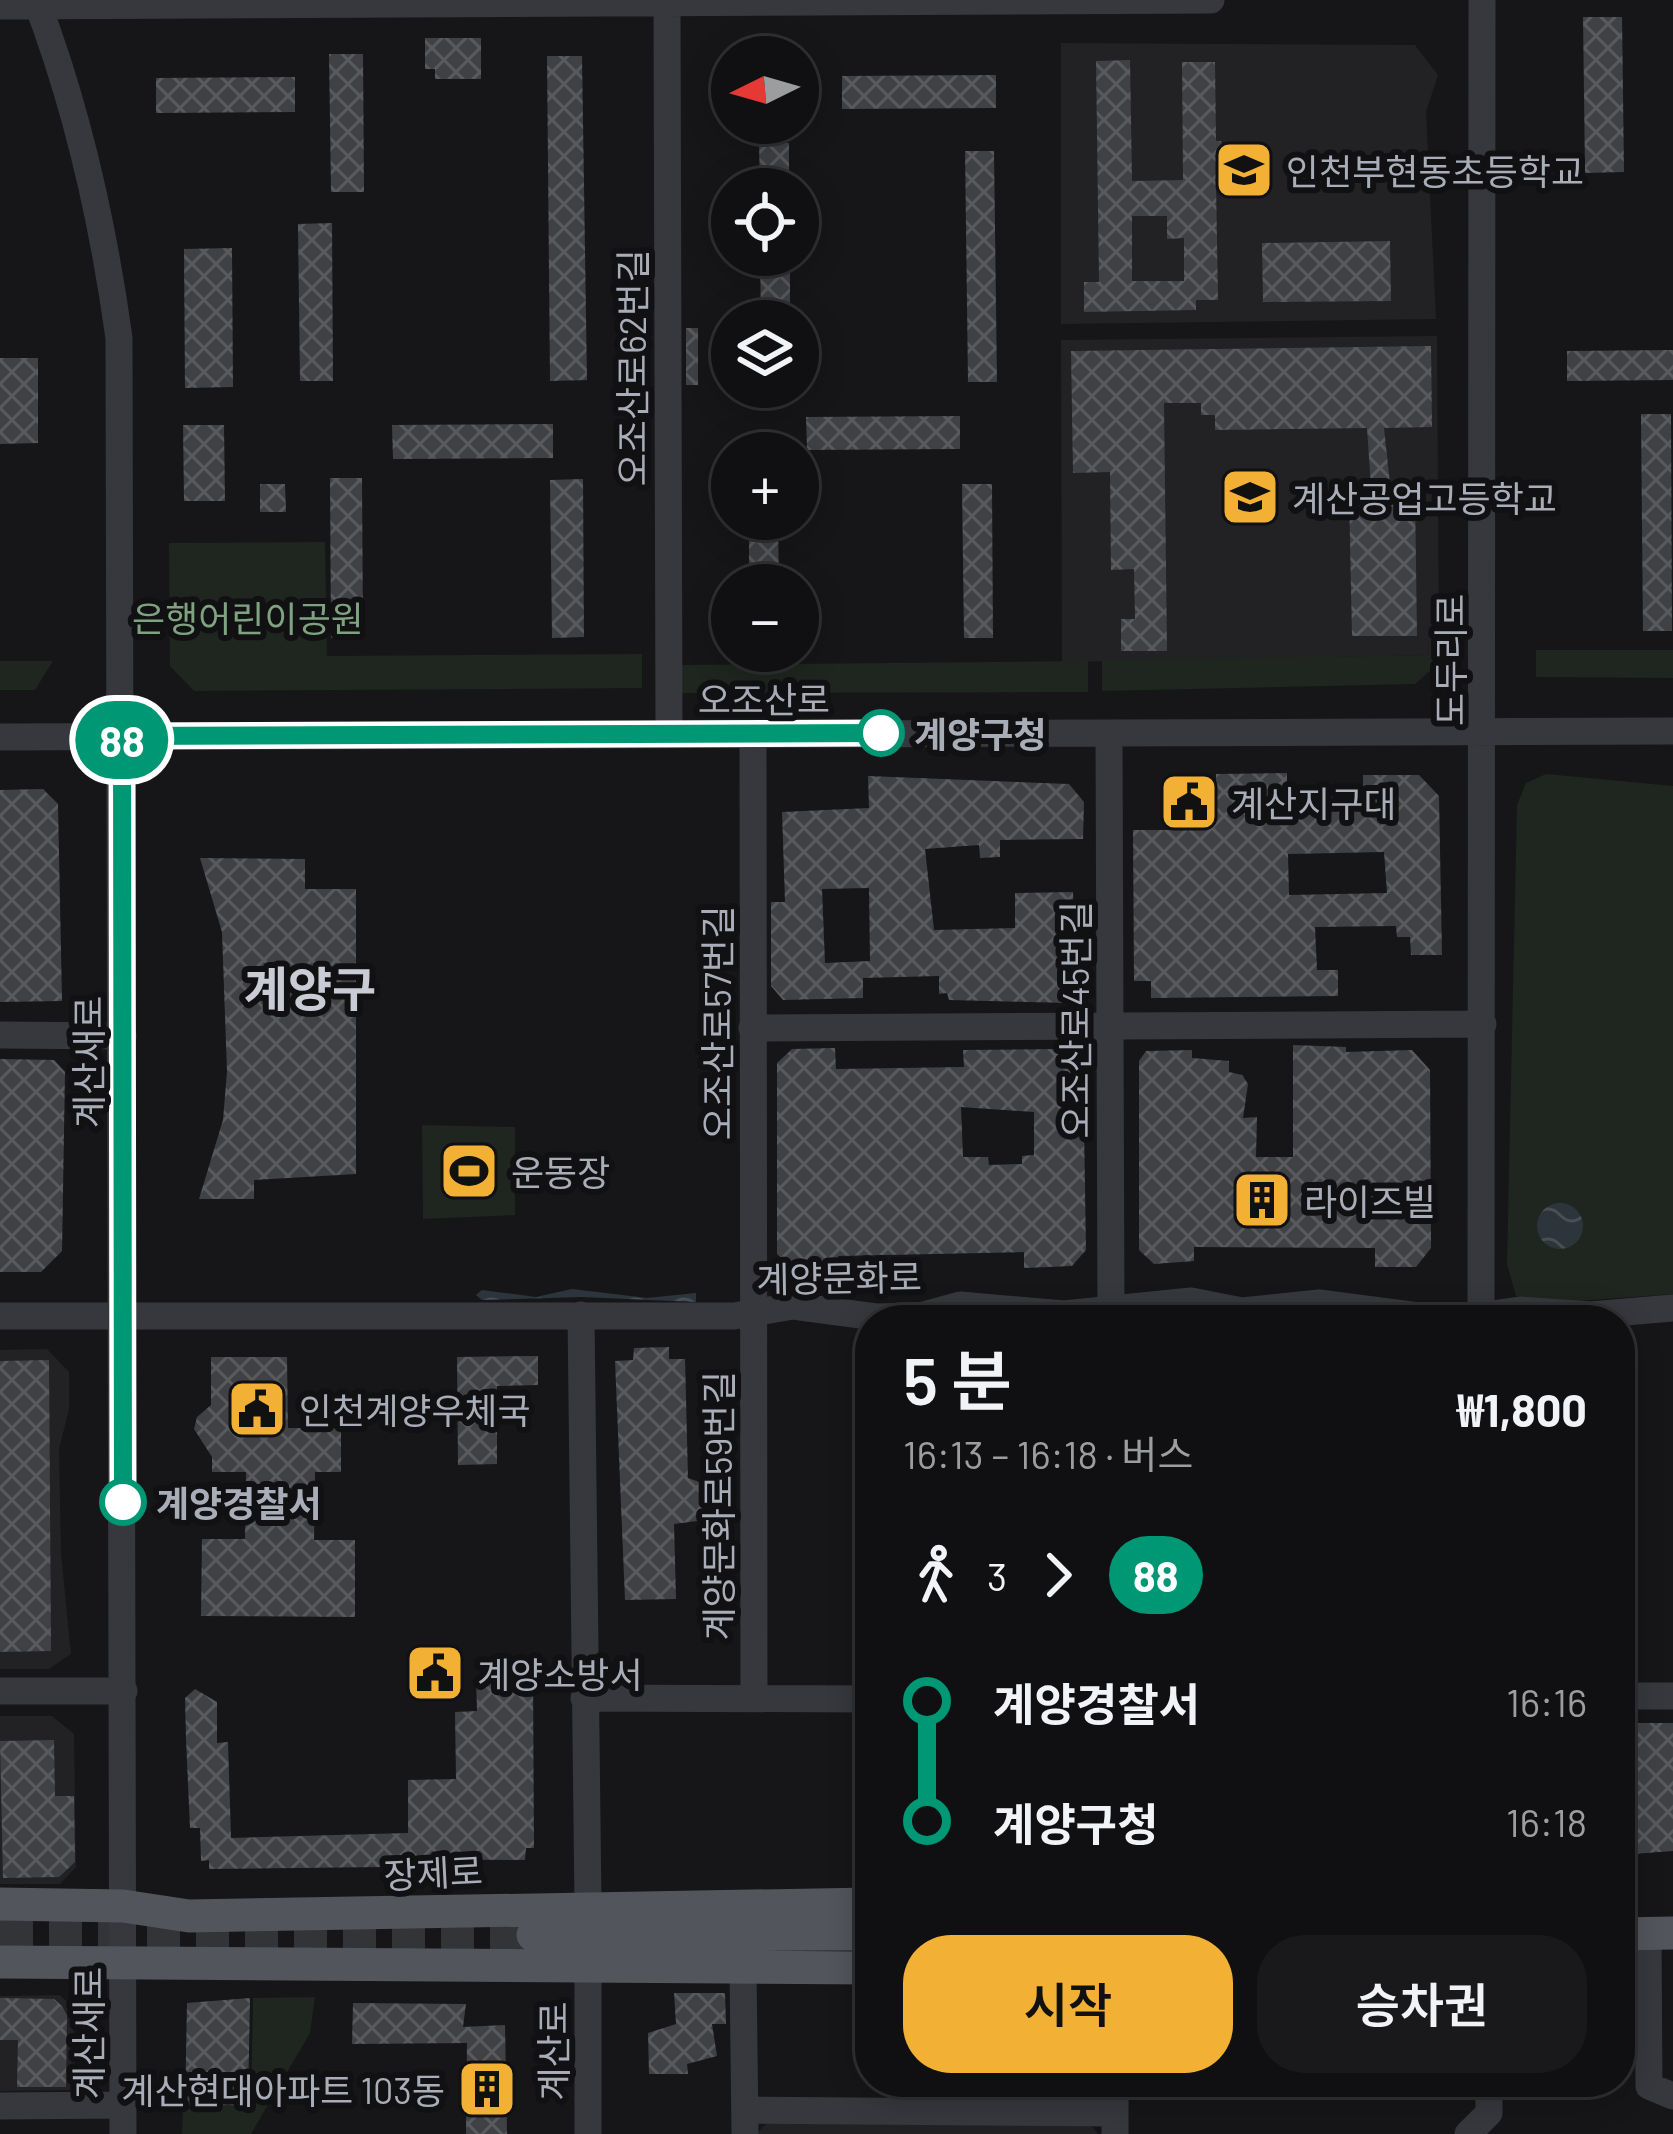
<!DOCTYPE html>
<html lang="ko">
<head>
<meta charset="utf-8">
<style>
  :root { --surface:#101012; --page:#19191b; --text:#f1f3f6; --muted:#9c9d9f; --line:#303032; --accent:#f2b134 }
  body { margin:0; font-family:Barlow,"Noto Sans KR",sans-serif; background:var(--page); color:var(--text); height:100vh; display:flex; flex-direction:column; font-size:45px; white-space:nowrap }
  * { box-sizing:border-box; margin:0 }
  p { font-size:39px; color:var(--muted) }
  .icon { flex:none; width:66px; height:66px; fill:none; stroke:currentColor; stroke-width:2; stroke-linecap:round; stroke-linejoin:round }
  .map { position:relative; flex:1; overflow:hidden }
  .sheet { position:absolute; left:855px; top:1305px; width:780px; height:792px; display:flex; flex-direction:column; background:var(--surface); border-radius:48px; box-shadow:0 6px 30px #0003,0 0 0 3px var(--line) }
  .sheet>* { flex:none }
  .badge { padding:0 24px; border-radius:39px; font-size:42px; line-height:78px }
  .needle { width:78px; rotate:265deg }
  .buttons { position:absolute; left:711px; top:36px; display:grid; gap:24px }
  .buttons a { display:grid; place-items:center; width:108px; height:108px; border-radius:50%; background:var(--surface); box-shadow:0 6px 30px #0003,0 0 0 3px var(--line); font-size:60px }
  .map>.badge { position:absolute; translate:-50% -50%; box-shadow:0 0 0 6px #fff }
  .legs { display:flex; align-items:center; gap:18px; height:132px; padding:0 48px; font-size:39px }
  .legs p { margin-inline-start:auto }
  .headline { display:flex; align-items:center; justify-content:space-between; height:204px; padding:0 48px }
  h1 { font-size:66px; font-weight:600; line-height:90px }
  .action { display:flex; gap:24px; margin-top:auto; padding:24px 48px }
  .action a { flex:1; height:138px; border-radius:48px; background:var(--accent); color:#111; font-size:48px; font-weight:600; line-height:138px; text-align:center }
  .action a+a { background:var(--page); color:var(--text) }
  ul { padding:0 48px; list-style:none }
  li { display:flex; align-items:center; gap:42px; height:120px; font-size:45px }
  li i { display:grid; place-items:center; width:18px; height:100%; margin:0 15px; background:currentColor }
  li i::after { content:''; width:30px; height:30px; margin:-15px; border:9px solid; border-radius:50%; background:var(--surface) }
  li p { margin-inline-start:auto }
  li:first-child i { background:linear-gradient(#0000 50%,currentColor 0) }
  li:last-child i { background:linear-gradient(currentColor 50%,#0000 0) }
  .map>svg:first-child { display:block }
</style>
</head>
<body>
<div class="map">
<svg width="1673" height="2134" viewBox="0 0 1673 2134">
  <defs>
    <pattern id="water-waves" width="16" height="10" patternUnits="userSpaceOnUse" patternTransform="scale(3)"><rect width="16" height="10" fill="#2c353c"/><path d="M0 5q4-4 8 0t8 0" fill="none" stroke="#485056"/></pattern>
    <pattern id="building-cross-hatch" width="8" height="8" patternUnits="userSpaceOnUse" patternTransform="scale(3)"><rect width="8" height="8" fill="#404145"/><path d="M0 0l8 8M0 8l8-8" fill="none" stroke="#595a5e"/></pattern>
  </defs>
  <rect width="100%" height="100%" fill="#161618"/>
  <path fill="#222225" d="M1061,43L1415,45L1438,75L1426,112L1436,319L1061,324Z
    M1437,336L1439,655L1062,662L1061,340Z
    M47,1349L69,1372V1410L59,1449L61,1553L71,1654L49,1669H0V1350Z
    M0,1716H52L74,1734L76,1867L60,1884H0Z
    M60,1995L73,2008L75,2090L0,2091V1996Z
    M769,2121L1090,2124L1098,2134H756Z"/>
  <path fill="#1e261f" d="M325,542L327,656L642,654V688L194,691L170,666L169,543Z
    M1536,650H1673V678L1536,677Z
    M1439,655V663L1415,684L1102,691V660Z
    M0,661H53L35,690H0Z
    M1088,661V692L680,693V665Z
    M1546,774L1673,786V1294L1538,1304L1516,1296L1507,1264L1517,805L1526,783Z
    M422,1125L515,1127V1215L423,1219Z
    M315,1997L310,2033L251,2134H182L183,2109L251,2104L253,1998Z"/>
  <path fill="url(#water-waves)" d="M1537 1226a23 23 0 1 1 46 0a23 23 0 1 1-46 0Z
    M572,1289L647,1298L696,1293V1302L582,1297L482,1300L476,1295L482,1290L536,1297Z"/>
  <path fill="url(#building-cross-hatch)" fill-rule="evenodd" d="M1583,17H1622L1624,172L1585,173Z
    M425,38H481V79H435V69H425Z
    M329,54H363L364,192H331Z
    M547,56H582L587,380L550,381Z
    M1130,60L1132,181L1183,180L1182,62H1215L1216,141H1221L1223,154L1221,182H1216L1218,300H1196V310L1084,312V282H1099L1096,61ZM1132,216H1167V239L1184,238V281H1132Z
    M996,75V108L842,109V76Z
    M295,77V112L156,113V78Z
    M759,143H789V189H760Z
    M965,151H994L997,382H968Z
    M332,223L333,381H300L298,224Z
    M1390,241L1391,301L1263,302L1262,243Z
    M232,248L233,387L185,388L184,249Z
    M760,255H790V321H761Z
    M686,328H698V385H686Z
    M1431,346L1432,427L1384,428L1391,493L1415,492L1417,636H1352L1349,493L1369,494L1371,487L1367,428L1215,430V415H1201V403H1164L1167,651H1121V619H1135L1134,569L1111,570L1110,472L1073,473L1071,351Z
    M1673,350V380L1567,381V351Z
    M0,358H38V443L0,444Z
    M1641,414H1671L1672,631H1643Z
    M960,416V449L807,450L806,417Z
    M553,424V458L393,459L392,425Z
    M183,425H224L225,501H184Z
    M330,478H362L363,637L331,638Z
    M583,479L584,637L552,638L550,480Z
    M260,484H285L286,512H260Z
    M962,484H992L993,638H964Z
    M749,519H778L779,585H749Z
    M1287,773V796L1363,794V775H1419L1439,796L1442,955H1411L1410,937H1397L1396,926L1315,927L1317,970H1338V996L1151,998V981H1134L1133,830H1173L1171,784L1216,782V774ZM1384,852L1387,893L1289,895L1288,854Z
    M868,776L1069,784L1084,802L1083,839L1000,840V857L980,858L979,845L925,849L934,930L1015,928V893L1073,892L1077,990L1071,1003L949,1000L947,993L939,994V976L863,978V998L783,1000L771,986V902H785L782,812L869,808ZM869,888L870,961L825,963L822,889Z
    M43,789L58,804L62,1001L0,1002V790Z
    M200,858L305,859V889H356V1174L254,1180V1199H199L223,1120L227,1071L222,932Z
    M1293,1045L1346,1047V1052L1412,1050L1430,1070L1431,1248L1416,1267H1375V1248L1194,1247V1261L1154,1264L1139,1250V1061L1146,1051L1192,1050V1058L1229,1061V1072L1242,1075L1248,1084L1243,1118L1257,1117L1256,1157H1293Z
    M835,1048L836,1069L964,1067L963,1050L1065,1049L1083,1065L1086,1250L1072,1266L1024,1268V1252L838,1256L839,1267L790,1266L777,1254V1063L792,1049ZM961,1107L1034,1112V1155L1022,1156V1164L989,1165L988,1157H963Z
    M0,1059L54,1060L65,1072L62,1251L41,1272H0Z
    M669,1347V1359H685L688,1478L708,1485L717,1502L705,1520L674,1524L676,1599L625,1600L615,1361L633,1360L634,1348Z
    M538,1356V1385L497,1386V1464L458,1465L457,1357Z
    M211,1357H287L288,1428H341V1472H315L314,1540H355V1617L201,1616L202,1539H245L246,1472H212V1457L194,1429L197,1417L211,1405Z
    M49,1360L51,1651L0,1652V1361Z
    M476,1677H533L534,1848H526L525,1860L384,1859V1867L209,1869V1860L201,1861L200,1828H190L186,1739L185,1698L195,1689L217,1702V1743L228,1742L231,1838L408,1833V1780L456,1779L455,1712L477,1711Z
    M1620,1723H1673V1851L1620,1855Z
    M54,1740L55,1796H74L75,1862L59,1877L3,1878L0,1741Z
    M674,1993H725L726,2024H712L717,2056L687,2064L688,2074H649L648,2033L676,2024Z
    M0,1998L54,1999L61,2005L67,2015L66,2087H17L18,2040H0Z
    M250,1998L248,2105L185,2106L187,2003Z
    M353,2003L466,2004L463,2027L505,2025L507,2134H466L467,2043L352,2044Z"/>
  <g fill="none" stroke-linecap="round" stroke-linejoin="round">
    <path stroke="#333438" stroke-width="33" stroke-dasharray="33 16" stroke-linecap="butt" d="M0,1936L533,1935"/>
    <path stroke="#37383d" stroke-width="27" d="M36,0C78,110 103,222 119,338L123,2134
      M667,2L669,734
      M0,6L1211,0
      M1109,733L1111,1320
      M753,734L754,1698
      M0,737L1673,731
      M752,1028L1483,1024
      M0,1035L123,1036
      M581,1315L588,1905
      M0,1316H734L793,1306L876,1317L920,1316L960,1305L1064,1314L1191,1301L1242,1311L1319,1303L1449,1320L1520,1310L1590,1315L1673,1308
      M1481,1320L1482,0
      M0,1691H124
      M1620,1696H1673
      M584,1698L870,1699
      M1648,1933L1649,2086L1673,2096
      M743,1968L745,2134
      M588,1969V2134
      M0,2106L123,2105
      M745,2110L1115,2113
      M1115,2134V2082
      M1468,2134L1489,2113V2082"/>
    <path stroke="#53555c" stroke-width="33" d="M0,1904L123,1906L189,1916L870,1904
      M1620,1934L1673,1933
      M533,1935L870,1934
      M0,1962L870,1968"/>
  </g>
  <g fill="none" stroke-linecap="round" stroke-linejoin="round">
    <g stroke="#fff" stroke-width="27">
      <path id="line-1" d="M123,1502L122,736L881,733"/>
    </g>
    <use href="#line-1" stroke="#009775" stroke-width="18"/>
  </g>
  <defs>
    <g id="school-square" transform="scale(3)"><rect x="-9" y="-9" width="18" height="18" rx="4" fill="#f2b134" stroke="#111113"/><path d="M0-5L7-2L0 1L-7-2ZM-4 1L0 2.5L4 1V4Q0 6-4 4Z" fill="#111"/></g>
    <g id="civic-square" transform="scale(3)"><rect x="-9" y="-9" width="18" height="18" rx="4" fill="#f2b134" stroke="#111113"/><path d="M-.6-6.5H3V-4.5H.6V-3L4-1V1h2V6H-6V1h2V-1L-.6-3ZM-1.2 2.5V6h2.4V2.5Z" fill="#111"/></g>
    <g id="stadium-square" transform="scale(3)"><rect x="-9" y="-9" width="18" height="18" rx="4" fill="#f2b134" stroke="#111113"/><path d="M0-5a6.5 5 0 1 0 0 10a6.5 5 0 1 0 0-10ZM-3.5-1.8h7v3.6h-7Z" fill="#111"/></g>
    <g id="building-square" transform="scale(3)"><rect x="-9" y="-9" width="18" height="18" rx="4" fill="#f2b134" stroke="#111113"/><path d="M-4-6H4V6H1V3H-1V6H-4ZM-2.5-4.3h1.7v1.8h-1.7ZM.8-4.3h1.7v1.8H.8ZM-2.5-1h1.7V.8h-1.7ZM.8-1h1.7V.8H.8Z" fill="#111"/></g>
  </defs>
  <g fill-rule="evenodd">
    <use href="#school-square" x="1244" y="170"/>
    <use href="#school-square" x="1250" y="497"/>
    <use href="#civic-square" x="1189" y="802"/>
    <use href="#stadium-square" x="469" y="1171"/>
    <use href="#building-square" x="1262" y="1200"/>
    <use href="#civic-square" x="257" y="1409"/>
    <use href="#civic-square" x="435" y="1673"/>
    <use href="#building-square" x="487" y="2089"/>
  </g>
  <g fill="#fff" stroke="#009775" stroke-width="6">
    <circle cx="881" cy="733" r="21"/>
    <circle cx="123" cy="1502" r="21"/>
  </g>
  <g text-anchor="middle" dominant-baseline="central" stroke-width="12" stroke-linejoin="round" paint-order="stroke">
    <g font-size="36" fill="#a8adb8" stroke="#111113" text-anchor="start">
      <text x="1286" y="170">인천부현동초등학교</text>
      <text x="1292" y="497">계산공업고등학교</text>
      <text x="1231" y="802">계산지구대</text>
      <text x="511" y="1171">운동장</text>
      <text x="1304" y="1200">라이즈빌</text>
      <text x="299" y="1409">인천계양우체국</text>
      <text x="477" y="1673">계양소방서</text>
      <text x="445" y="2089" text-anchor="end">계산현대아파트 103동</text>
    </g>
    <g font-size="36" fill="#a8adb8" stroke="#111113">
      <text transform="translate(631 368) rotate(-90)">오조산로62번길</text>
      <text transform="translate(1449 660) rotate(-90)">도두리로</text>
      <text x="764" y="698">오조산로</text>
      <text transform="translate(1074 1020) rotate(-90)">오조산로45번길</text>
      <text transform="translate(716 1023) rotate(-90)">오조산로57번길</text>
      <text transform="translate(87 1062) rotate(-90)">계산새로</text>
      <text transform="translate(839 1277) rotate(-1)">계양문화로</text>
      <text transform="translate(717 1506) rotate(-90)">계양문화로59번길</text>
      <text transform="translate(433 1872) rotate(-3)">장제로</text>
      <text transform="translate(87 2033) rotate(-90)">계산새로</text>
      <text transform="translate(552 2051) rotate(-90)">계산로</text>
    </g>
    <g font-size="36" fill="#7fa381" stroke="#111113">
      <text x="248" y="617">은행어린이공원</text>
    </g>
    <g font-size="36" font-weight="bold" fill="#a8adb8" stroke="#111113" text-anchor="start">
      <text x="914" y="733">계양구청</text>
      <text x="156" y="1502">계양경찰서</text>
    </g>
    <g font-size="48" font-weight="bold" fill="#c9ccd4" stroke="#111113">
      <text x="310" y="988">계양구</text>
    </g>
  </g>
</svg>
<div class="buttons">
<a><svg class="needle" viewBox="-14 -14 28 28"><path d="M0-13l5 13h-10z" fill="#e53935"/><path d="M0 13l5-13h-10z" fill="#9c9d9f"/></svg></a>
<a><svg class="icon" aria-label="locate" viewBox="0 0 24 24"><circle cx="12" cy="12" r="6"/><path d="M12 2v4M12 18v4M2 12h4M18 12h4"/></svg></a>
<a><svg class="icon" aria-label="layers" viewBox="0 0 24 24"><path d="M12 4l9 5-9 5-9-5zM3 14l9 5 9-5"/></svg></a>
<a>+</a>
<a>−</a>
</div>
<b class="badge" style="left:122px;top:740px;background:#009775;color:#fff">88</b>
<section class="sheet">
<div class="headline"><div><h1>5 분</h1><p>16:13 – 16:18 · 버스</p></div><b>₩1,800</b></div>
<div class="legs"><svg class="icon" aria-label="walk" viewBox="0 0 24 24"><circle cx="13" cy="4" r="2"/><path d="M13 8l-2 6 4 7M11 14l-3 7M7 12l3-4h3l4 4"/></svg>3<svg class="icon" aria-label="forward" viewBox="0 0 24 24"><path d="M9 5l7 7-7 7"/></svg><b class="badge" style="background:#009775;color:#fff">88</b></div>
<ul>
<li><i style="color:#009775"></i><b>계양경찰서</b><p>16:16</p></li>
<li><i style="color:#009775"></i><b>계양구청</b><p>16:18</p></li>
</ul>
<div class="action"><a>시작</a><a>승차권</a></div>
</section>
</div>
</body>
</html>
